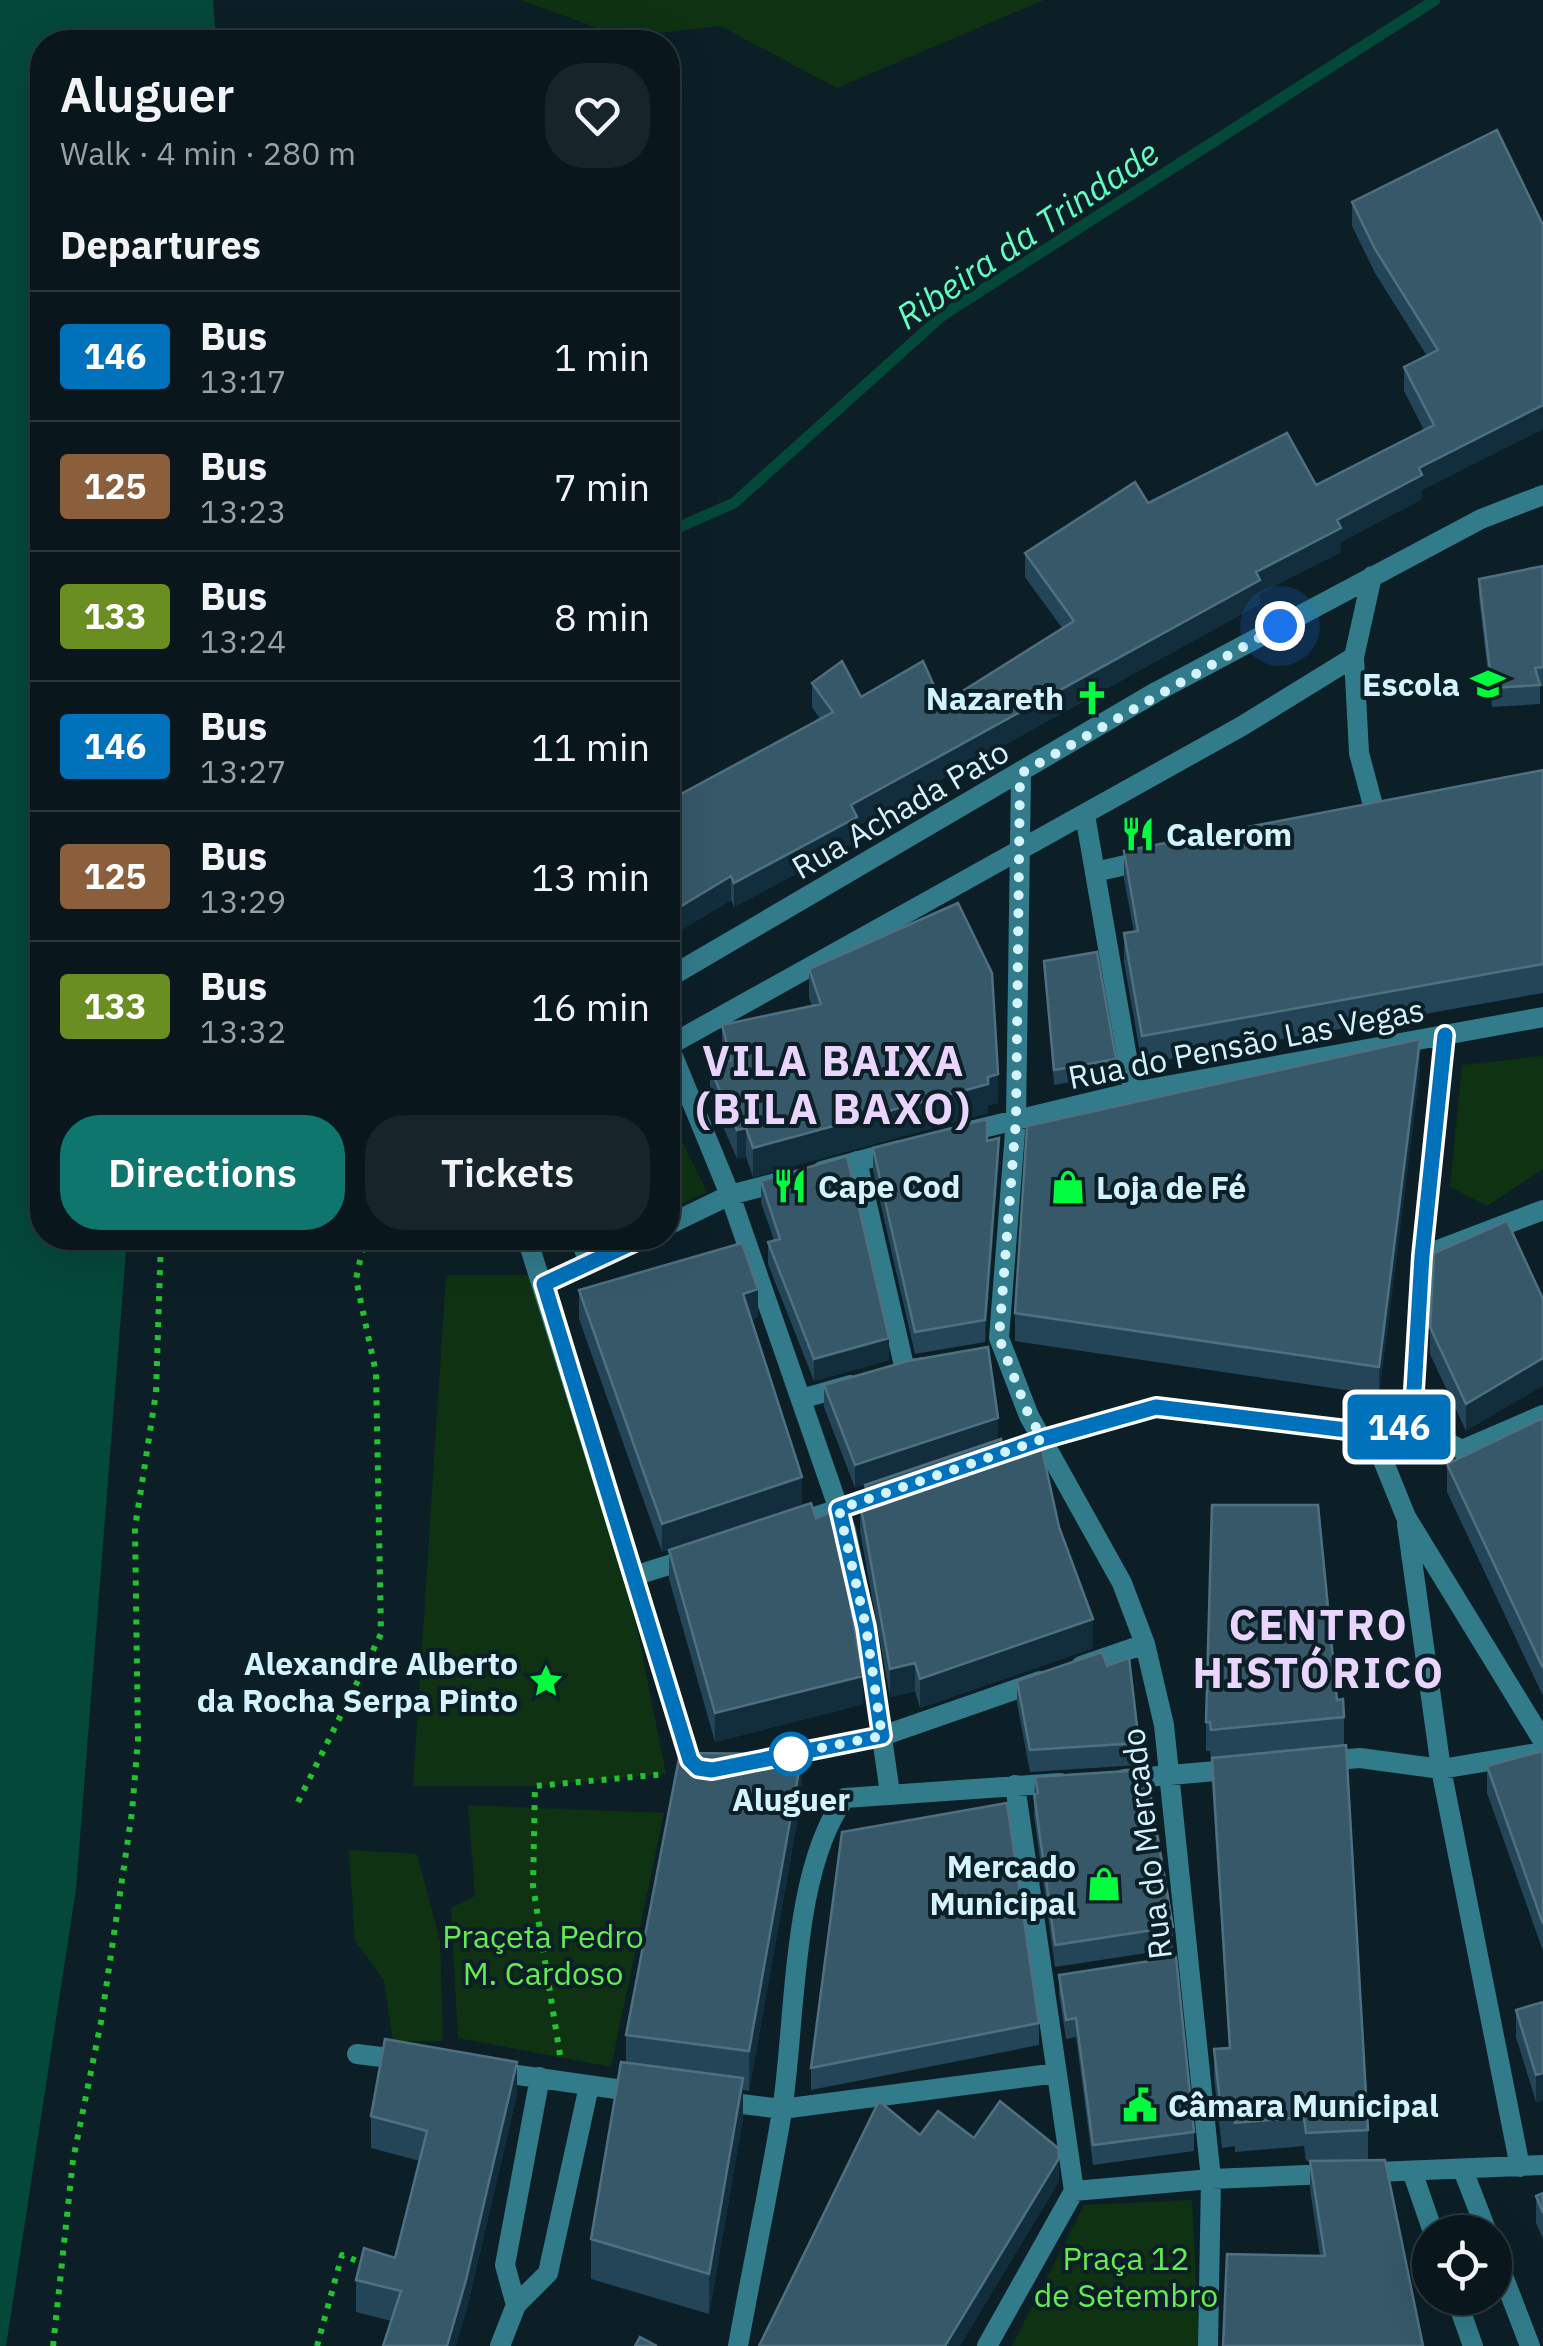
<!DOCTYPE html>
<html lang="en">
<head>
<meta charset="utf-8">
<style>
  :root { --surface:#09171d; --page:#17242a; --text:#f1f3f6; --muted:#999fa4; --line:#29363b; --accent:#0f766e }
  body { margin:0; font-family:"IBM Plex Sans",sans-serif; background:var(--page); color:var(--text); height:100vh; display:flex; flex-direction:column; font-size:38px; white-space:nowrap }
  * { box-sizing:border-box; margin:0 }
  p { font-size:32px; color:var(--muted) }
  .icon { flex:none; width:55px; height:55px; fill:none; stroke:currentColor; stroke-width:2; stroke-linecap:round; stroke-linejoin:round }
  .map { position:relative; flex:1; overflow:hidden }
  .drawer { position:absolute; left:30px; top:30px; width:650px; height:1220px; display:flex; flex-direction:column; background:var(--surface); border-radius:40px; box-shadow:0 10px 40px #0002,0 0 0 2px var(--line) }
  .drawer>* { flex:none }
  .badge { padding:0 20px; border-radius:8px; font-size:35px; line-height:65px }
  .buttons { position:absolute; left:1412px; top:2215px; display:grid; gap:20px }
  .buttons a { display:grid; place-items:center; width:100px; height:100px; border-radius:50%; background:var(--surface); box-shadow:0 10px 40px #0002,0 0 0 2px var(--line); font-size:50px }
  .you { position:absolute; width:50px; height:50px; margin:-25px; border:8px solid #fff; border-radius:50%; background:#1a73e8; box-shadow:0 0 0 15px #1a73e833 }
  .map>.badge { position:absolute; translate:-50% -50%; box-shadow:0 0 0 5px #fff }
  h2 { padding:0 30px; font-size:38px; line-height:90px }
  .round { display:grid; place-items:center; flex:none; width:105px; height:105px; border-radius:40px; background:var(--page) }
  .summary { display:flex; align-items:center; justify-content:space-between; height:170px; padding:0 30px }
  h1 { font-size:48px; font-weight:600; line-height:75px }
  .primary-button { display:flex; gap:20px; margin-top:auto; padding:20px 30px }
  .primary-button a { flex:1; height:115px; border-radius:40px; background:var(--accent); color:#fff; font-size:40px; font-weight:600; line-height:115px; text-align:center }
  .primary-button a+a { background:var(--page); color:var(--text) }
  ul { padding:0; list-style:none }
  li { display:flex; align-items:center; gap:30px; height:130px; padding:0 30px; border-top:2px solid var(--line) }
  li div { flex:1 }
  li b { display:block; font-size:38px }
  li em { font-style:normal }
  li .badge { min-width:110px; font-weight:700; text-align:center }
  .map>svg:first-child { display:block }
</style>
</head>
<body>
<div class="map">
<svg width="1543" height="2346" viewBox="0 0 1543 2346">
  <rect width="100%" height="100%" fill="#0c1f27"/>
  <path fill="#0f3213" d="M520,0H1044L837,88L720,26L623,37Z
    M1543,1056V1169L1487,1206L1450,1187L1462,1065Z
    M668,1112L707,1192L668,1210Z
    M446,1275H554L627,1579L666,1774L535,1786H413Z
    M468,1805L664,1813L611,2067L458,2038L451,1908L475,1896Z
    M349,1850L417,1854L440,1941L443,2041H393L384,1980L355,1941Z
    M1192,2200L1199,2346H1012L1084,2205Z"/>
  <path fill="#044839" d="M0,0H213L216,42H42V1238H127L76,1889L6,2346H0Z"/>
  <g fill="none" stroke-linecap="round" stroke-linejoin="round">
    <path stroke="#044839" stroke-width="11" d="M668,532L734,503L943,315L1435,0"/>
    <path stroke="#21c42f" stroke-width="6" stroke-dasharray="5 8" stroke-linecap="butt" d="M298,1802L381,1634L376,1373L356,1279L365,1238
      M560,2055L533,1886L535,1786L666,1774
      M53,2346L73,2160L101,2022L132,1812L138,1740L135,1528L156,1393L161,1238
      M317,2346L342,2255L365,2264"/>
    <path stroke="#327b8b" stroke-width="20" d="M857,1161L905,1370L923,1367
      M801,1399L850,1385"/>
    <path stroke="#327b8b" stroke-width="20" d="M1354,657L1359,753L1374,809
      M1021,774L1016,1119L999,1338L1029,1416L1122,1583L1145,1644L1164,1725L1211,2179L1208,2346
      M1085,815L1133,1092
      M1095,872L1152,859
      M668,978L1156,692L1481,519L1543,495
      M668,1044L730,1195L846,1530L866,1627L890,1793
      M668,1046L1242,726L1354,657L1372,576
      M962,1133L1133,1092L1543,1017
      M822,1171L900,1150
      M668,1225L730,1195L784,1181
      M527,1238L690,1759L703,1768
      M580,1238L589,1263
      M1422,1256L1445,1035
      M544,1284L643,1238
      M1412,1424L1462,1450L1543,1415
      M1372,1433L1412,1424L1422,1256L1543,1210
      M1034,1442L1156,1407L1372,1433L1406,1517L1543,1741
      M793,1524L884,1494
      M1407,1524L1441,1769L1520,2167
      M634,1576L694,1557
      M1081,1666L1145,1644
      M765,1759L882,1736L1040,1681
      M1323,1761L1360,1758L1441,1769L1543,1752
      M1124,1779L1239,1769
      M357,2054L406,2060
      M489,2071L644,2093
      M717,2101L782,2109L1057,2073
      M1463,2170L1487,2232
      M1412,2171L1433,2232
      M1074,2191L1211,2179L1543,2165
      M1495,2255L1530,2346
      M1456,2298L1473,2346
      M516,2305L505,2265L540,2077
      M500,2346L516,2305L548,2273L589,2086
      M738,2346C752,2268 769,2190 782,2111C796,2021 791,1870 845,1798L1060,1783
      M987,2346L1074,2191L1015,1785"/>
  </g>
  <path fill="#234557" d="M1352,202L1543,225V429L1422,490V499L1341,542V552L1260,593V604L857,826V841L734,907L731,900L668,938L820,719L812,707V683L861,697L942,704L1062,628L1025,577V553L1148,503L1316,485L1424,430L1404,391V367L1427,356L1375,273L1352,226Z
    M1543,566V686H1540V704L1492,707L1479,598V579Z
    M1543,770V993L1142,1064L1124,962V933L1134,932L1124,879V851Z
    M958,903L998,1103L988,1105V1113L753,1177L746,1157L737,1159L710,1096V1068L724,1063L722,1053V1025L812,1006L809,998V969Z
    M1044,961L1116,1059V1074L1054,1085Z
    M1420,1068L1379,1395L1015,1341V1313Z
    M987,1141L999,1160L985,1342L915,1354L873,1171V1148Z
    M761,1181L889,1360L814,1381L768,1264V1242L774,1240L761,1203Z
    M1507,1221L1466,1431L1430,1354V1327Z
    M579,1290L758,1317L751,1320L662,1552L579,1319Z
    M988,1347L855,1488L824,1407V1385Z
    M1543,1418V1696L1447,1492V1464Z
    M1003,1452L1059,1527L1093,1648L920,1708L915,1691L890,1697L860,1531V1502L865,1501V1485Z
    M669,1550L863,1704L715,1742L669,1579Z
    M1017,1681L1139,1743V1765L1030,1772L1017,1703Z
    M1337,1700L1344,1717V1745L1368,2130V2159L1306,2161L1304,2146L1235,2152V2146L1222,2148L1214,2078V2049L1229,2048L1212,1786V1759H1211L1210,1751H1206V1722Z
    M1543,1751V1951L1487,1793V1766Z
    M1035,1777L1173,1927V1949L1055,1967L1034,1816Z
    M802,1794L749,2091L743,2090V2118L709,2314L591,2279V2239L626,2063V2035Z
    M1059,1975L1194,2132V2151L1093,2165L1076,2037L1066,2039L1059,1994Z
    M1543,2002V2100L1536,2102L1516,2037V2010Z
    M1039,2023V2045L811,2090V2068Z
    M517,2094L466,2312L391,2321L356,2312V2280L395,2258L420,2161L371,2148V2116Z
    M1310,2161L1423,2346L1320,2256L1310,2189Z
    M1543,2193V2239L1536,2223V2196Z"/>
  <path fill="#122e3c" d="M1543,405V429L1422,490V499L1341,542V552L1260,593V604L857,826V841L734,907V883L851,805L1256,572L1419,468Z
    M731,876V900L668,938V914Z
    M1420,1039V1068L1379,1395V1367Z
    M998,1074V1103L988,1105V1077Z
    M988,1084V1113L753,1177V1148Z
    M746,1128V1157L737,1159V1130Z
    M999,1138V1160L985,1342V1320Z
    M758,1289V1317L743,1323V1294Z
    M889,1338V1360L814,1381V1359Z
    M1543,1358V1386L1466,1431V1404Z
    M998,1418V1440L855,1488V1465Z
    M802,1477V1505L662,1552V1524Z
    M1093,1619V1648L920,1708V1679Z
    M915,1663V1691L890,1697V1669Z
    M863,1676V1704L715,1742V1713Z
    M802,1754V1794L749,2091V2051Z
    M517,2062V2094L466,2312L456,2346H447Z
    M1543,2073V2100L1536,2102V2075Z
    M743,2078V2118L709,2314V2274Z
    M1059,2158V2182L960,2346H945Z"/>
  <path fill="#365869" stroke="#4f7080" stroke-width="2.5" d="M1497,130L1543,225V405L1419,468L1422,475L1337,520L1341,528L1256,572L1260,580L851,805L857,817L734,883L731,876L668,914V801L833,712L812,683L842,661L861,697L923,661L942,704L1074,621L1025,553L1135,482L1148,503L1287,433L1316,485L1434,425L1404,367L1438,350L1375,249L1352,202Z
    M1543,566V667L1535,668L1540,685L1492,688L1479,579Z
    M1543,770V964L1142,1036L1124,933L1138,931L1124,851Z
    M958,903L992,973L998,1074L988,1077V1084L753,1148L746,1128L737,1130L710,1068L731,1060L722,1025L821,1004L809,969Z
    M1097,952L1116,1059L1054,1070L1044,961Z
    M1420,1039L1379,1367L1015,1313L1027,1126Z
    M987,1119V1141L999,1138L985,1320L915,1332L873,1148Z
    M847,1156L889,1338L814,1359L768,1242L780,1239L761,1181Z
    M1507,1221L1543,1299V1358L1466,1404L1430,1327L1434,1253Z
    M742,1243L758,1289L743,1294L802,1477L662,1524L579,1290Z
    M988,1347L998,1418L855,1465L824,1385L908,1361Z
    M1543,1418V1668L1447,1464Z
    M1001,1439L1003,1452L1040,1440L1059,1527L1093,1619L920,1679L915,1663L890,1669L860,1502L870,1499L865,1485Z
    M811,1503L816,1518L834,1511L863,1676L715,1713L669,1550Z
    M1212,1505H1318L1337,1700L1343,1699L1344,1717L1211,1730L1210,1722H1206Z
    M1102,1652L1107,1666L1129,1658L1139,1743L1030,1750L1017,1681Z
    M1346,1745L1368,2130L1306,2133L1304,2117L1235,2123V2118L1222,2119L1214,2049L1230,2048L1212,1758Z
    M1543,1751V1924L1487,1766Z
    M680,1753L802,1754L749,2051L626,2035Z
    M1143,1770L1147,1774L1173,1927L1055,1945L1034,1794L1038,1793L1035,1777Z
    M1007,1803L1039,2023L811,2068L842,1832Z
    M1176,1957L1194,2132L1093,2145L1076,2018L1066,2020L1059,1975Z
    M1543,2002V2073L1536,2075L1516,2010Z
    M385,2039L517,2062L466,2280L447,2346H383L401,2291L356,2280L364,2248L395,2258L427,2131L371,2116Z
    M621,2062L743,2078L709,2274L591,2239Z
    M879,2101L920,2135L938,2111L974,2138L1000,2101L1058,2148L1059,2158L945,2346H759Z
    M1385,2160L1423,2346H1223L1227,2254L1325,2256L1310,2161Z
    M1543,2193V2213L1536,2196Z
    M640,2337L657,2346H635Z"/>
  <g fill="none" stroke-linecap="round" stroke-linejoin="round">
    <g stroke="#fff" stroke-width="22">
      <path id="line" d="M643,1238L544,1284L690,1760L698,1768L712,1770L882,1736L866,1627L839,1509L1043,1439L1156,1407L1372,1433L1412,1424L1422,1256L1445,1035"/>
    </g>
    <use href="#line" stroke="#0072bc" stroke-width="15"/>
    <path stroke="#d3f4ff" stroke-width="10" stroke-dasharray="0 18" d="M791,1754L780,1756L882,1736L866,1627L839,1509L1043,1439L1029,1416L999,1338L1016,1119L1020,774L1280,626"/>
  </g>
  <defs>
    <g id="school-bare" transform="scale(2.7)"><path d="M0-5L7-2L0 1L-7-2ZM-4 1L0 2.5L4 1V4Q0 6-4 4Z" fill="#00fe3e" stroke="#0c1f27" stroke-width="2.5" paint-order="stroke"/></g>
    <g id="church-bare" transform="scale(2.7)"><path d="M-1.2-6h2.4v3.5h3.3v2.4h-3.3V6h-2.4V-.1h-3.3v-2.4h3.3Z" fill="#00fe3e" stroke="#0c1f27" stroke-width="2.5" paint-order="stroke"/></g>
    <g id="restaurant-bare" transform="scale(2.7)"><path d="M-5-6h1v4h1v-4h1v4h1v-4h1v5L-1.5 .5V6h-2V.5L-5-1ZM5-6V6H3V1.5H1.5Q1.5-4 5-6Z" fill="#00fe3e" stroke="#0c1f27" stroke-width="2.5" paint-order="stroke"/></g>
    <g id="shop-bare" transform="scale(2.7)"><path d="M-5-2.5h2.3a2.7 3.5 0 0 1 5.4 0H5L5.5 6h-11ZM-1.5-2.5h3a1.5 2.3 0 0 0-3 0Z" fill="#00fe3e" stroke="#0c1f27" stroke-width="2.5" paint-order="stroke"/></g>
    <g id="sight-bare" transform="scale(2.7)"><path d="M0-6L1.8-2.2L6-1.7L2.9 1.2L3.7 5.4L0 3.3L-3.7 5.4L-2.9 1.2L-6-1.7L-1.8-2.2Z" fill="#00fe3e" stroke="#0c1f27" stroke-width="2.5" paint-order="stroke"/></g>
    <g id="civic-bare" transform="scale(2.7)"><path d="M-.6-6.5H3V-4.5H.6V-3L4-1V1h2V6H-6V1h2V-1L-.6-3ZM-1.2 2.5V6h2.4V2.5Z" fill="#00fe3e" stroke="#0c1f27" stroke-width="2.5" paint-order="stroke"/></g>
  </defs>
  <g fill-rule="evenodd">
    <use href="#school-bare" x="1488" y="684"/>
    <use href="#church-bare" x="1092" y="698"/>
    <use href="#restaurant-bare" x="1138" y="834"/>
    <use href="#restaurant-bare" x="790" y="1186"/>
    <use href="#shop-bare" x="1068" y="1187"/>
    <use href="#sight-bare" x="546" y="1681"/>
    <use href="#shop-bare" x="1104" y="1884"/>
    <use href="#civic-bare" x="1140" y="2105"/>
  </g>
  <circle fill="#fff" stroke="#0072bc" stroke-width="5" cx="791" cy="1754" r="20"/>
  <g text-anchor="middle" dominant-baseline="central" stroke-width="8" stroke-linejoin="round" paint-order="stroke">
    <g font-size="32" font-weight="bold" fill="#d3f4ff" stroke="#0c1f27" text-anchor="end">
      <text x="1460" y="684">Escola</text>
      <text x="1064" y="698">Nazareth</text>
      <text x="1166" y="834" text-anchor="start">Calerom</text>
      <text x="818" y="1186" text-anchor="start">Cape Cod</text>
      <text x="1096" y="1187" text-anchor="start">Loja de Fé</text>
      <text x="518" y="1663">Alexandre Alberto<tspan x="518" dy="37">da Rocha Serpa Pinto</tspan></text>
      <text x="1076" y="1866">Mercado<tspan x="1076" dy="37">Municipal</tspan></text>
      <text x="1168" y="2105" text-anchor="start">Câmara Municipal</text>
    </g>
    <g font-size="32" fill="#d3f4ff" stroke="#0c1f27">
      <text transform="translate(900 809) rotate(-30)">Rua Achada Pato</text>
      <text transform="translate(1246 1043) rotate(-11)">Rua do Pensão Las Vegas</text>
      <text transform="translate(1146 1844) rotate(-97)">Rua do Mercado</text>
    </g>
    <g font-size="32" font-weight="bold" fill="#d3f4ff" stroke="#0c1f27">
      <text x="791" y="1799">Aluguer</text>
    </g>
    <g font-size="32" fill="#62ec51" stroke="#0c1f27">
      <text x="543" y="1936">Praçeta Pedro<tspan x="543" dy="37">M. Cardoso</tspan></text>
      <text x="1126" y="2258">Praça 12<tspan x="1126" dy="37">de Setembro</tspan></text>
    </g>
    <g font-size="35" font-style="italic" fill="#61ffc1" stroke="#0c1f27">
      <text transform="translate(1027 234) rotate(-34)">Ribeira da Trindade</text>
    </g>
    <g font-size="42" font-weight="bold" letter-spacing="2.5" fill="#ead5ff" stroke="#0c1f27">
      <text x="834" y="1060">VILA BAIXA<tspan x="834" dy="48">(BILA BAXO)</tspan></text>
      <text x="1319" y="1624">CENTRO<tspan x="1319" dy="48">HISTÓRICO</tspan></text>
    </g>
  </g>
</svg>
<div class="buttons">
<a><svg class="icon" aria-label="locate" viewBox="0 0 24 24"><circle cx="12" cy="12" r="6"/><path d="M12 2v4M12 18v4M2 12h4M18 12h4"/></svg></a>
</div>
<div class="you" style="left:1280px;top:626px"></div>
<b class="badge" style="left:1399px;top:1427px;background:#0072bc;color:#fff">146</b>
<section class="drawer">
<div class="summary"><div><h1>Aluguer</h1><p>Walk · 4 min · 280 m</p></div><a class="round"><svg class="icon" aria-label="heart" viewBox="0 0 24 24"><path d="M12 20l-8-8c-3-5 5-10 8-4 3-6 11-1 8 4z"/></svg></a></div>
<h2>Departures</h2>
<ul>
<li><span class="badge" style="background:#0072bc;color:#fff">146</span><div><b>Bus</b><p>13:17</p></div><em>1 min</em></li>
<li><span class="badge" style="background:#8b5e3c;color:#fff">125</span><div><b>Bus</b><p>13:23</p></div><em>7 min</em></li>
<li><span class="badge" style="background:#6b8e23;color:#fff">133</span><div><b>Bus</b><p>13:24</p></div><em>8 min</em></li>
<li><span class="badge" style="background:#0072bc;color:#fff">146</span><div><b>Bus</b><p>13:27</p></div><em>11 min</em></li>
<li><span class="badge" style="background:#8b5e3c;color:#fff">125</span><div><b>Bus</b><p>13:29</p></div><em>13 min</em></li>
<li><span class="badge" style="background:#6b8e23;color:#fff">133</span><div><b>Bus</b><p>13:32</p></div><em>16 min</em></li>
</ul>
<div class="primary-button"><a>Directions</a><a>Tickets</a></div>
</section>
</div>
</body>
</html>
